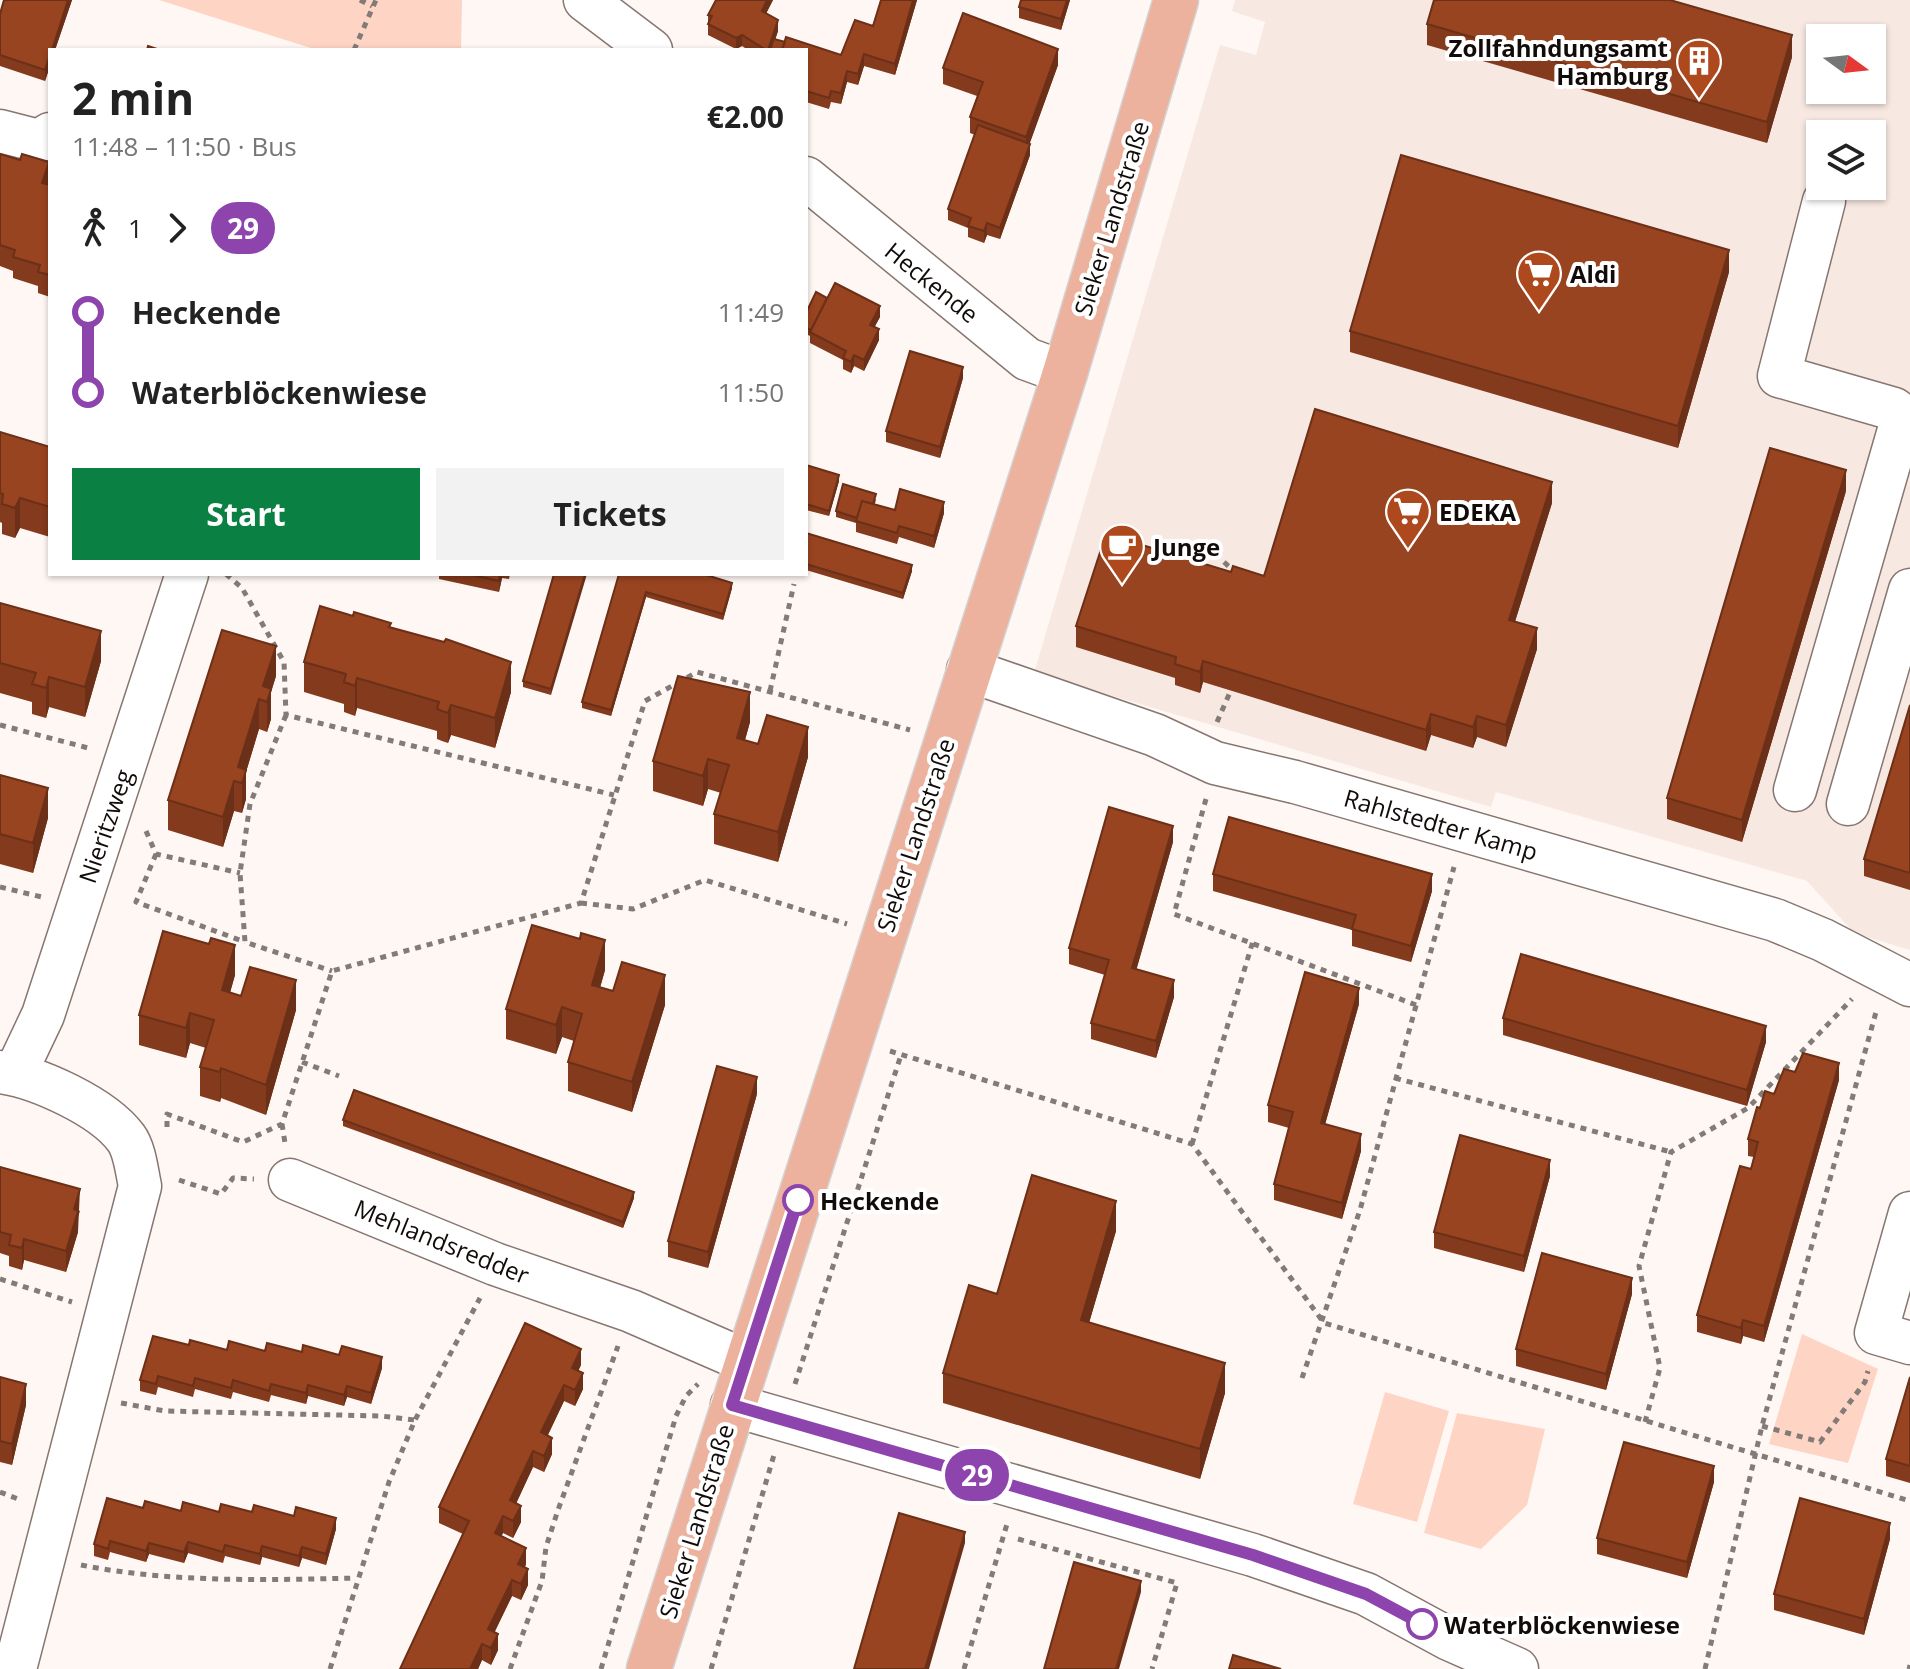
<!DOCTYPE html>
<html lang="en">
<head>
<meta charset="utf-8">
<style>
  :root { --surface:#fff; --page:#f2f2f2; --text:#222; --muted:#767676; --accent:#0b8043 }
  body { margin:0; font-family:"Open Sans",sans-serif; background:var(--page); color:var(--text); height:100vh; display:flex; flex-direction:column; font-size:30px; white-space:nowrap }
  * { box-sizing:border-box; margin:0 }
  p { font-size:26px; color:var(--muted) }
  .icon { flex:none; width:44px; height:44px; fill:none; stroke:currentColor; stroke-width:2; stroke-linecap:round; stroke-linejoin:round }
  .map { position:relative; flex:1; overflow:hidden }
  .side { position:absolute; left:48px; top:48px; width:760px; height:528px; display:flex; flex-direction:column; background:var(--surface); border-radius:0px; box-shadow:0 2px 6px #0004 }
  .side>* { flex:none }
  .badge { padding:0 16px; border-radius:26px; font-size:28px; line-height:52px }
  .needle { width:52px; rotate:105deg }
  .fabs { position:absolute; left:1806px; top:24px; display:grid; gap:16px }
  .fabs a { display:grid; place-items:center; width:80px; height:80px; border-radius:0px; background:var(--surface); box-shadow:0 2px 6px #0004; font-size:40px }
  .map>.badge { position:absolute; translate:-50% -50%; box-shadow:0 0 0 4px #fff }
  .legs { display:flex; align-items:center; gap:12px; height:88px; padding:0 24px; font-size:26px }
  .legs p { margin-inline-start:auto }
  .head { display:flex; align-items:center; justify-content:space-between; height:136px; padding:0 24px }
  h1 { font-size:44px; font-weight:700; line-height:60px }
  .primary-button { display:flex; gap:16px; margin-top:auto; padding:16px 24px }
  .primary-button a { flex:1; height:92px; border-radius:0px; background:var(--accent); color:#fff; font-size:32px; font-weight:700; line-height:92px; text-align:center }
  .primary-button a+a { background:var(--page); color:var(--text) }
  ul { padding:0 24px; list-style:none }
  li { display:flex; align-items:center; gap:28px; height:80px; font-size:30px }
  li i { display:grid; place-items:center; width:12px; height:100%; margin:0 10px; background:currentColor }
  li i::after { content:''; width:20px; height:20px; margin:-10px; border:6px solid; border-radius:50%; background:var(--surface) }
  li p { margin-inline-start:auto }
  li:first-child i { background:linear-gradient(#0000 50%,currentColor 0) }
  li:last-child i { background:linear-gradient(currentColor 50%,#0000 0) }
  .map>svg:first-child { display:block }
</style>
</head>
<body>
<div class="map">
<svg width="1910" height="1669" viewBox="0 0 1910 1669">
  <rect width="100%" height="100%" fill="#fff7f4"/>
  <path fill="#f8e8e2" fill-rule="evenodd" d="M1235,0H1910V950L1854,933L1807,881L1496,792L1491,807L1034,673L1220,45L1256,55L1265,22L1232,11ZM1820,38H1872V90H1820ZM1820,134H1872V186H1820Z"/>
  <path fill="#fed4c5" d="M159,0H462L461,50H317Z
    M1802,1334L1878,1369L1848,1463L1769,1444Z
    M1385,1392L1449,1411L1417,1522L1353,1504Z
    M1457,1413L1545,1429L1527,1505L1481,1549L1424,1533Z"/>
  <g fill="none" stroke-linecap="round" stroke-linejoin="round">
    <g stroke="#877670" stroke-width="45">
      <path id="minor" d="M585,0L651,50
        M0,131L39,141L50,134
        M806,178L1027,359L1065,373
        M1824,201L1779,376L1894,409L1910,421
        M968,670L1155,735L1215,763L1295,782L1775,920L1823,940L1910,985
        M1795,790L1903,416
        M1848,804L1910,590
        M0,1072C38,1077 103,1107 126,1138C135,1150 137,1173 140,1186L15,1669
        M15,1074L43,1015L187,574
        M290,1180L495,1264L631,1311L746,1361
        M1910,1213L1876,1333L1910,1343
        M732,1405L1253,1555L1366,1594L1449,1639L1517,1669"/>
    </g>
    <g stroke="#d4d3d3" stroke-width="47">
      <path id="major" d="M649,1669L1065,373L1176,0"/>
    </g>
    <path stroke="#827b78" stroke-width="5" stroke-dasharray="6 6" stroke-linecap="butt" d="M360,0L372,6
      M354,50L376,0
      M1224,562L1235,572
      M226,574L242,588L284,662L286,715L614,795
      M770,691L794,584
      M286,715L250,804L240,873L245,942L332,971
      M1217,722L1231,690
      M0,725L92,749
      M1206,799L1174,914L1416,1005
      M146,831L156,854L240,873
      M156,854L136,902L245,942
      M0,887L42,897
      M581,903L633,909L705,880L847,924
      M890,1051L1192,1144L1324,1323L1910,1501
      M302,1062L339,1076
      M1395,1078L1671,1152
      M282,1124L285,1143
      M167,1127V1114L243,1142L282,1124L332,971L581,903L645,701L697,672L910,730
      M1192,1144L1253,941
      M179,1180L221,1194L233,1178L254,1179
      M0,1279L72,1302
      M1302,1378L1360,1210L1454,867
      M795,1384L901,1055
      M121,1403L165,1411L381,1416L415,1420
      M1645,1422L1660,1368L1639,1266L1671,1152L1748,1108L1852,999
      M1762,1426L1820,1442L1865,1382L1868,1371
      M0,1492L18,1499
      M1018,1539L1177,1583L1152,1669
      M81,1565C171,1583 266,1580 356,1578
      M330,1669L389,1482L415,1420L480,1298
      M510,1669L542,1581L546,1547L558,1510L618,1346
      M601,1669L676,1416L686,1396L698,1384
      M711,1669L774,1455
      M964,1669L1007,1524
      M1705,1669L1762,1426L1876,1012
      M1909,1669L1910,1665"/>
    <use href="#minor" stroke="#fff" stroke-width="42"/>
    <use href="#major" stroke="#ecb29d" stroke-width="44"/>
  </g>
  <path fill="#843a1c" d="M4,0H72L55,50H50V66L45,81L0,66V14Z
    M773,0L766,13L778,31L775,39L841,55L873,26L881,0H917L895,75L864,66L858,85L847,82L841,104L831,102L829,109L806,102V50H748L742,46L736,49L708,35V15Z
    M1021,0H1070L1061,30L1019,18V7Z
    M1427,24L1792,57L1767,143L1427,45Z
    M1058,65L1029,144L1030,155L1000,239L987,235L984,243L968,237V228L948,220V209L975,135L970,133V117L977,96L943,84V68Z
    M0,154L50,185V297L38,293V286L13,278V271L0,266Z
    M1729,272L1678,448L1350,352V331Z
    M827,298L880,317L874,327L879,340L864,371L854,366L851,373L843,369V360L810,343V336L806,334V313Z
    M963,378L940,458L886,442V431Z
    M0,432L50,447V537L20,528L15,538L2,534V523L0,522Z
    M806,465L839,481L829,516L806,510Z
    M1846,491L1742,842L1667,819V798Z
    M876,499L875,504L895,510L944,513L934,548L899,537L897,544L856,532V523L836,517V511Z
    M1552,503L1515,621L1537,649L1506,747L1477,737L1473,748L1431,735L1426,751L1203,682L1200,693L1175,685V678L1076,647V626L1231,572L1264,576Z
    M806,533L912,571L903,599L806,570Z
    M439,574H510L509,579L502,578L499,592L439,579Z
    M554,574L551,695L523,687V681Z
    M619,574L732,588L723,620L646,597L611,716L582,708V702Z
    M0,603L101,661L85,717L49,707L46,718L32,714V702L0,693Z
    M391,627L511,692L495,748L451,735L448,743L442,741L437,739V731L357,708L355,716L344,712V704L304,692V662Z
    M276,676L271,692V719L267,732L259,729L246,772V799L242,813L234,811L223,847L168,830V800Z
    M1910,705V890L1864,876V859Z
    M750,722L745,740L808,757L778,862L714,844V814L721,793L708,789L703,806L653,791V761Z
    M0,775L48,818L33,873L0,864Z
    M1173,842L1136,970L1174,997L1156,1058L1091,1039V1023L1105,975L1069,964V948Z
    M1213,874L1432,891L1411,962L1352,946V930L1213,891Z
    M580,939L605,970L600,988L665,1005L632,1112L568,1091V1062L574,1041L562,1037L556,1054L506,1039V1009Z
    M235,975L230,993L296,1010L266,1115L221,1098L220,1102L200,1096V1067L206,1048L190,1043L186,1058L139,1045V1015Z
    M1359,1004L1325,1124L1361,1151L1342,1219L1274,1200V1184L1289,1128L1268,1122V1105Z
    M1503,1018L1766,1042L1747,1106L1503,1035Z
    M1795,1072L1839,1080L1764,1342L1743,1336L1741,1344L1697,1332V1315L1751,1169L1754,1157L1748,1156V1139L1760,1108Z
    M757,1094L708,1268L668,1257V1241Z
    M343,1120L634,1198L623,1228L343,1126Z
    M0,1167L80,1211L78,1217V1232L66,1272L24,1260L22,1270L9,1266V1256L0,1253Z
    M1550,1176L1524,1272L1434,1248V1232Z
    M1116,1231L1089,1323L1225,1393L1200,1479L943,1403V1373L997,1294Z
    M1632,1294L1606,1390L1516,1366V1349Z
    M189,1345L227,1350L302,1352L382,1368L371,1404L347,1397L344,1406L308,1396L306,1404L271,1395L269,1402L233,1392L231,1399L195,1389L193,1397L158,1387L156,1395L140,1391V1380Z
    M581,1365L578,1371L583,1389L575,1406L564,1401L548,1435L552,1454L544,1472L533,1467L516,1503L521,1522L513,1538L503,1533L501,1536L526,1564L525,1567L528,1585L521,1600L512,1596L494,1632L498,1650L491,1665L482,1660L478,1669H400L463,1534L439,1523V1507Z
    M0,1377L26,1405L12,1465L0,1462Z
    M1910,1377V1483L1886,1476V1459Z
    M1714,1482L1687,1578L1597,1554V1538Z
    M143,1508L181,1511L252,1512L336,1529L326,1565L302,1558L299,1567L262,1557L260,1565L225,1556L223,1563L188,1553L184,1563L149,1554L146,1562L110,1552L108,1560L94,1556V1544Z
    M1890,1539L1864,1635L1774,1610V1594Z"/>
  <path fill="#6b3017" d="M68,0H72L55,50H52Z
    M767,0H773L762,22V11Z
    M913,0H917L895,75V64Z
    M1067,0H1070L1061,30V19Z
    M778,20V31L772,50H768Z
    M742,35V46L736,49V38Z
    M1792,35V57L1767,143V122Z
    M1058,49V65L1026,154V137Z
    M864,54V66L858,85V74Z
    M50,55V66L45,81V70Z
    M847,71V82L841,104V93Z
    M1030,144V155L1000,239V228Z
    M49,162V184L42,204V183Z
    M987,223V235L984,243V231Z
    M1729,250V272L1678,448V426Z
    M808,256V267L806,271V260Z
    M880,306V317L870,336V325Z
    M879,329V340L864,371V360Z
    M854,355V366L851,373V362Z
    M963,367V378L940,458V447Z
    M1846,470V491L1742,842V820Z
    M839,475V481L829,516V511Z
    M1552,482V503L1509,641V620Z
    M20,498V528L15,538V508Z
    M944,502V513L934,548V536Z
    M912,565V571L903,599V593Z
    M500,574H502V578L499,592Z
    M585,574H587L551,695V689Z
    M732,583V588L723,620V614Z
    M646,592V597L611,716V710Z
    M1537,628V649L1506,747V725Z
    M101,631V661L85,717V687Z
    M276,646V676L271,692V719L267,732V702L263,686Z
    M1203,661V682L1200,693V672Z
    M511,662V692L495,748V718Z
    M49,677V707L46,718V688Z
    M357,678V708L355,716V686Z
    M750,692V722L737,768V738Z
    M259,699V729L246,772V799L242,813V783L238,767Z
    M451,705V735L448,743V713Z
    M1431,714V735L1426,751V730Z
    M1477,716V737L1473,748V727Z
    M808,727V757L778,862V832Z
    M708,759V789L703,806V776Z
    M234,781V811L223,847V817Z
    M48,788V818L33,873V843Z
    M1173,826V842L1132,985V968Z
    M1432,874V891L1411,962V946Z
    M605,940V970L592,1015V985Z
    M235,945V975L222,1020V990Z
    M665,975V1005L632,1112V1082Z
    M296,980V1010L266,1115V1085Z
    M1174,980V997L1156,1058V1041Z
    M1359,988V1004L1321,1139V1123Z
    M562,1007V1037L556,1054V1025Z
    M190,1013V1043L186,1058V1028Z
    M1766,1026V1042L1747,1106V1090Z
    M1839,1063V1080L1764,1342V1326Z
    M221,1068V1098L220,1102V1072Z
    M757,1077V1094L708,1268V1252Z
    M1361,1134V1151L1342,1219V1203Z
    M1550,1160V1176L1524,1272V1256Z
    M80,1189L78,1232L66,1272V1251L74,1209Z
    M634,1192V1198L623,1228V1222Z
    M1116,1201V1231L1081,1350V1320Z
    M24,1239V1260L22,1270V1248Z
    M1632,1278V1294L1606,1390V1374Z
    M1743,1320V1336L1741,1344V1328Z
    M581,1349V1365L572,1384V1368Z
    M382,1357V1368L371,1404V1393Z
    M1225,1363V1393L1200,1479V1449Z
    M583,1373V1389L575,1406V1390Z
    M26,1384V1405L12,1465V1444Z
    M308,1385V1396L306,1404V1393Z
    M564,1385V1401L541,1449V1432Z
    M347,1386V1397L344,1406V1395Z
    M552,1438V1454L544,1472V1456Z
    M533,1451V1467L510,1517V1500Z
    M1714,1466V1482L1687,1578V1562Z
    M521,1506V1522L513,1538V1521Z
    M503,1516V1533L495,1550V1533Z
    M336,1518V1529L326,1565V1554Z
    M1890,1523V1539L1864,1635V1619Z
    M965,1532V1543L929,1669H925Z
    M188,1542V1553L184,1563V1552Z
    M149,1543V1554L146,1562V1551Z
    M262,1546V1557L260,1565V1554Z
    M302,1547V1558L299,1567V1556Z
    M526,1548V1564L518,1581V1564Z
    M528,1569V1585L521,1600V1584Z
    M512,1580V1596L488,1646V1629Z
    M1141,1581V1592L1119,1669H1116Z
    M498,1634V1650L491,1665V1648Z
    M482,1644V1660L478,1669H470Z"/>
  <path fill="#994421" stroke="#6b3017" stroke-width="2" d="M4,0H68L52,50H50V55L45,70L0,55V14Z
    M716,0H767L762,11L778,20L768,50H766L742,35L736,38L708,24L712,16L708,15Z
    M881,0H913L895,64L864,54L858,74L847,71L841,93L831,91L829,98L806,91V50H782L786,37L841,55L855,20L873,26Z
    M1021,0H1067L1061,19L1019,7Z
    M1434,0H1670L1792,35L1767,122L1427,24Z
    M963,13L1058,49L1026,137L970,117L983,82L943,68Z
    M774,39L785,42L782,50H770Z
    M148,46L160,50H147Z
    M978,125L1030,144L1000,228L987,223L984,231L968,226L971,218L948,209Z
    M0,154L20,160L22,154L49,162L42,183L50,185V275L38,272L40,265L13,257L15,250L0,245Z
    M1401,155L1729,250L1678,426L1350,331Z
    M835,283L880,306L870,325L879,329L864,360L854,355L851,362L843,358L846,351L810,332Z
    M816,292L827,298L811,330L806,328V313Z
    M910,351L963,367L940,447L886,431Z
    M1315,409L1552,482L1509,620L1537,628L1506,725L1477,716L1473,727L1431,714L1426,730L1203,661L1200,672L1175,664L1176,657L1076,626L1106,534L1231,572L1233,566L1264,576Z
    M0,432L50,447V507L20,498L15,508L2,504L3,494L0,493Z
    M1770,448L1846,470L1742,820L1667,798Z
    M806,465L839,475L829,511L806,504Z
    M843,484L876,494L873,504L862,501L857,518L836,511Z
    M900,489L944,502L934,536L899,526L897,533L856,521L862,501L895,510Z
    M806,533L912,565L903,593L806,564Z
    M468,574H500L499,581Z
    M554,574H585L551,689L523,681Z
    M619,574H703L732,583L723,614L646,592L611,710L582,702Z
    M0,603L101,631L85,687L49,677L46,688L32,684L36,673L0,663Z
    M320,606L353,616L354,612L391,623L389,627L444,642L446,639L511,662L495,718L451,705L448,713L442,711L437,709L439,702L357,678L355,686L344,682L346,674L304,662Z
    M222,630L276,646L263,686L271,689L267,702L259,699L238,767L246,770L244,777L242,783L234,781L223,817L168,800Z
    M678,676L750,692L737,738L758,744L767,715L808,727L778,832L714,814L729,765L708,759L703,776L653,761Z
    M1910,705V873L1864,859Z
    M0,775L48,788L33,843L0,834Z
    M1109,807L1173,826L1132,968L1174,980L1156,1041L1091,1023L1109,960L1069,948Z
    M1229,817L1432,874L1411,946L1352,929L1356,915L1213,874Z
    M532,925L580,939L581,933L605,940L592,985L613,991L622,962L665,975L632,1082L568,1062L582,1014L562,1007L556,1025L506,1009Z
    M163,931L209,944L211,938L235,945L222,990L241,996L250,967L296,980L266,1085L221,1068L220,1072L200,1067L214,1020L190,1013L186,1028L139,1015Z
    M1521,954L1766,1026L1747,1090L1503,1018Z
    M1305,972L1359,988L1321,1123L1361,1134L1342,1203L1274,1184L1293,1112L1268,1105Z
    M1803,1053L1839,1063L1764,1326L1743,1320L1741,1328L1697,1315L1740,1166L1751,1169L1758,1142L1748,1139L1757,1107L1760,1108L1765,1091L1774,1094L1784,1069L1795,1072Z
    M717,1066L757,1077L708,1252L668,1241Z
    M354,1090L634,1192L623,1222L343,1120Z
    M1460,1135L1550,1160L1524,1256L1434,1232Z
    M0,1167L80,1189L74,1209L78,1211L66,1251L24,1239L22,1248L9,1245L11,1235L0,1232Z
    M1032,1175L1116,1201L1081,1320L1225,1363L1200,1449L943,1373L969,1285L997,1294Z
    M1542,1253L1632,1278L1606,1374L1516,1349Z
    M525,1323L581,1349L572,1368L583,1373L575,1390L564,1385L541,1432L552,1438L544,1456L533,1451L510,1500L521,1506L513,1521L503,1516L495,1533L526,1548L518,1564L528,1569L521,1584L512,1580L488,1629L498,1634L491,1648L482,1644L470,1669H400L469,1521L439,1507Z
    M153,1336L189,1345L190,1340L227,1350L229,1341L265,1351L267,1343L302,1352L303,1345L339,1355L342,1346L382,1357L371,1393L347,1386L344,1395L308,1385L306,1393L271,1384L269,1391L233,1380L231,1388L195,1378L193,1386L158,1376L156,1384L140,1380Z
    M0,1377L26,1384L12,1444L0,1441Z
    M1910,1377V1466L1886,1459Z
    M1624,1442L1714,1466L1687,1562L1597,1538Z
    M107,1498L143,1508L145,1501L181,1511L183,1502L219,1512L221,1504L252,1512L254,1505L294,1516L296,1507L336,1518L326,1554L302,1547L299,1556L262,1546L260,1554L225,1545L223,1552L188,1542L184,1552L149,1543L146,1551L110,1541L108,1549L94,1544Z
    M1800,1498L1890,1523L1864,1619L1774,1594Z
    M899,1513L965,1532L925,1669H854Z
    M1074,1562L1141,1581L1116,1669H1044Z
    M1233,1655L1281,1669H1229Z"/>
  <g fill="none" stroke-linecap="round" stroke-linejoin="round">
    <g stroke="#fff" stroke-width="18">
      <path id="line-1" d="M798,1200L732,1405L1253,1555L1366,1594L1422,1624"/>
    </g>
    <use href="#line-1" stroke="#8e44ad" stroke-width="12"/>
  </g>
  <defs>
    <g id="building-pin" transform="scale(2.3)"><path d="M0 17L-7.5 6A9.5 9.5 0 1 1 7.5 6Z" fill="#ae481d" stroke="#fff"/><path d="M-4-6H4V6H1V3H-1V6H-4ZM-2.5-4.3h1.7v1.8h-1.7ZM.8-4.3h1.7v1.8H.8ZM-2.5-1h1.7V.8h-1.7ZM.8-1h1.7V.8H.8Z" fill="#fff"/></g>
    <g id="supermarket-pin" transform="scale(2.3)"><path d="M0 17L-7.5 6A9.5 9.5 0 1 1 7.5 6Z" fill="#ae481d" stroke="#fff"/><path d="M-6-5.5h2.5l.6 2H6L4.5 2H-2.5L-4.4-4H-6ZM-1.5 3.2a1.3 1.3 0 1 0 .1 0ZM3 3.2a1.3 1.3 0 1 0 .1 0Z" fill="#fff"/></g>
    <g id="cafe-pin" transform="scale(2.3)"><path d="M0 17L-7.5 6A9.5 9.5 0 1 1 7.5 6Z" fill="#ae481d" stroke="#fff"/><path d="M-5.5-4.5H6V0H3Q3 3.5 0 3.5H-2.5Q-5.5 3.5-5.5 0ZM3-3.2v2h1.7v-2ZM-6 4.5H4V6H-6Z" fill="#fff"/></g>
  </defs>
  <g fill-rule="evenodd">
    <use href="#building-pin" x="1699" y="61"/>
    <use href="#supermarket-pin" x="1539" y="273"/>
    <use href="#supermarket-pin" x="1408" y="511"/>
    <use href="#cafe-pin" x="1122" y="546"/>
  </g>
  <g fill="#fff" stroke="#8e44ad" stroke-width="4">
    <circle cx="798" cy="1200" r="14"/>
    <circle cx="1422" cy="1624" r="14"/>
  </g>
  <g text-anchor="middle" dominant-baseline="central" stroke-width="8" stroke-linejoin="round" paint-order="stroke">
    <g font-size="24" font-weight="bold" fill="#110b09" stroke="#fff" text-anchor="start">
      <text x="1668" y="47" text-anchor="end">Zollfahndungsamt<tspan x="1668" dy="28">Hamburg</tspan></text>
      <text x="1570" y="273">Aldi</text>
      <text x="1439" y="511">EDEKA</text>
      <text x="1153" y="546">Junge</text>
    </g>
    <g font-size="24" fill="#110b09" stroke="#fff">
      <text transform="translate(1111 218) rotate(-73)">Sieker Landstraße</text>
      <text transform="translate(932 282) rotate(39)">Heckende</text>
      <text transform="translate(1441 824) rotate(16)">Rahlstedter Kamp</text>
      <text transform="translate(105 826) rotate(-71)">Nieritzweg</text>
      <text transform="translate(915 835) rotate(-72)">Sieker Landstraße</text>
      <text transform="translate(442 1241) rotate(22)">Mehlandsredder</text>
      <text transform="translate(696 1521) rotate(-73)">Sieker Landstraße</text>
    </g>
    <g font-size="24" font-weight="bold" fill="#110b09" stroke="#fff" text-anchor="start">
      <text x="820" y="1200">Heckende</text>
      <text x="1444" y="1624">Waterblöckenwiese</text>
    </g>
  </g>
</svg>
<div class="fabs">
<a><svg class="needle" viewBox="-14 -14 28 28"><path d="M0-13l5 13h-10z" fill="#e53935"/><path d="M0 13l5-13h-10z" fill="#767676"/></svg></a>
<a><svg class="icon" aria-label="layers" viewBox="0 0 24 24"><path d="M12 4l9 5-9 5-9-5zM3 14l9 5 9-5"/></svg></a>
</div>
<b class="badge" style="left:977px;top:1475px;background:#8e44ad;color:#fff">29</b>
<section class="side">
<div class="head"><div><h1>2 min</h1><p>11:48 – 11:50 · Bus</p></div><b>€2.00</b></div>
<div class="legs"><svg class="icon" aria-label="walk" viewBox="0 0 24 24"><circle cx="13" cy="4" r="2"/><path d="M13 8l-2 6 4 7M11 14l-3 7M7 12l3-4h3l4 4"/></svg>1<svg class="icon" aria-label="forward" viewBox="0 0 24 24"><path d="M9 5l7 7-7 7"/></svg><b class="badge" style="background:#8e44ad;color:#fff">29</b></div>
<ul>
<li><i style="color:#8e44ad"></i><b>Heckende</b><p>11:49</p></li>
<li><i style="color:#8e44ad"></i><b>Waterblöckenwiese</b><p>11:50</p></li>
</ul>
<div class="primary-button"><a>Start</a><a>Tickets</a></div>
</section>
</div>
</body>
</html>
